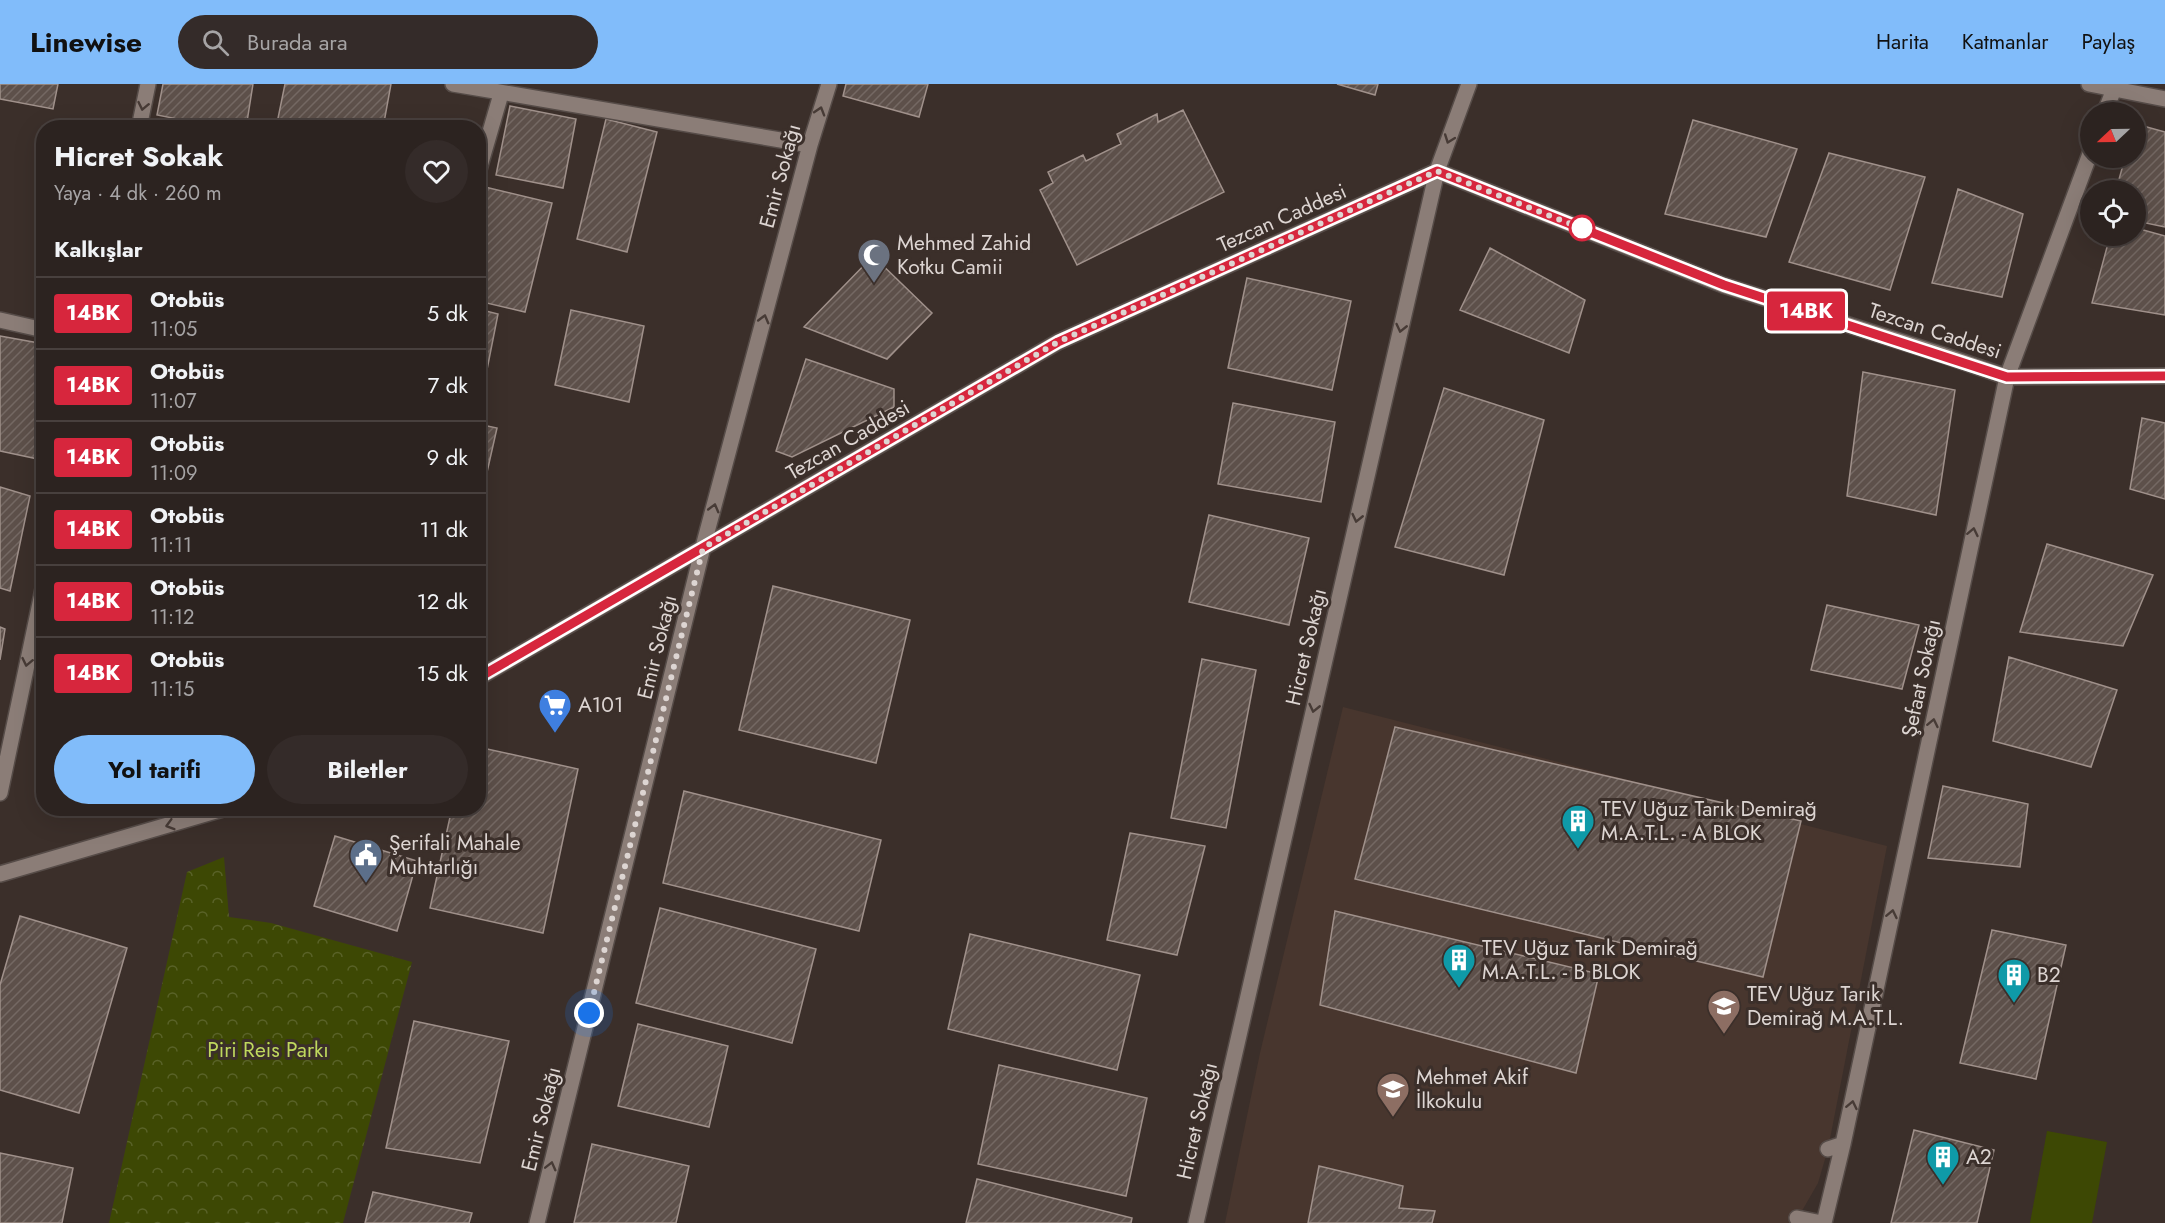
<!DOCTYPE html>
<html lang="tr">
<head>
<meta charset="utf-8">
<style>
  :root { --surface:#2c2320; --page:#342b29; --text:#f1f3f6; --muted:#a6a4a5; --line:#48403e; --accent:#81bcfa }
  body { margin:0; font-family:Jost,sans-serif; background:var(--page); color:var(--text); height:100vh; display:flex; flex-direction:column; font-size:22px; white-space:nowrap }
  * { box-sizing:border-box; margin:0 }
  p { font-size:20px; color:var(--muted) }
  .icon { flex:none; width:33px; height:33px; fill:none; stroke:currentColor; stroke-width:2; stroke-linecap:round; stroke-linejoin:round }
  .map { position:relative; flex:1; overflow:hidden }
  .details { position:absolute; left:36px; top:36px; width:450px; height:696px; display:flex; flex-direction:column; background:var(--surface); border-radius:24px; box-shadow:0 6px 24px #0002,0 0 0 2px var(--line) }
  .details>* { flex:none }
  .badge { padding:0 12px; border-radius:4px; font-size:21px; line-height:39px }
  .needle { width:39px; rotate:248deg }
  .tools { position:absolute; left:2080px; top:18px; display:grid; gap:12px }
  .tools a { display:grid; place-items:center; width:66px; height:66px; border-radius:50%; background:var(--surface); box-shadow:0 6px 24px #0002,0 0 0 2px var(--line); font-size:30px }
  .you { position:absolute; width:30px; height:30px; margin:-15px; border:4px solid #fff; border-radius:50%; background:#1a73e8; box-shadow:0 0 0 9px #1a73e833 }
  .map>.badge { position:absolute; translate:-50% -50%; box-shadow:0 0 0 3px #fff }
  h2 { padding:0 18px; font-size:22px; line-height:54px }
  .round { display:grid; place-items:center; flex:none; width:63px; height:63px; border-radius:32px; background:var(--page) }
  .headline { display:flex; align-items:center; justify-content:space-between; height:102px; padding:0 18px }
  h1 { font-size:28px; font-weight:700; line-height:45px }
  .primary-button { display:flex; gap:12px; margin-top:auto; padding:12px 18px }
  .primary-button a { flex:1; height:69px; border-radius:36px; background:var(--accent); color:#111; font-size:24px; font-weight:700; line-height:69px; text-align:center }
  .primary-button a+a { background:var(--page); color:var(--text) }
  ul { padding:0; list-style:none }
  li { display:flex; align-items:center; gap:18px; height:72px; padding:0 18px; border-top:2px solid var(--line) }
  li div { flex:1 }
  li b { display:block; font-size:22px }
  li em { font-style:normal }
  li .badge { min-width:66px; font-weight:700; text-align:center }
  header { display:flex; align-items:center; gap:36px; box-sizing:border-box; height:84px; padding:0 30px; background:var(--accent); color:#111 }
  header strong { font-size:28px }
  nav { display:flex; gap:33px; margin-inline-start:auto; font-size:21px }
  .search { width:420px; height:54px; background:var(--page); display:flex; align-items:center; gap:15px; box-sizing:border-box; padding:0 21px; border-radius:33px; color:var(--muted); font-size:22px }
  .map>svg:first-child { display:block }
</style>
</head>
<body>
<header>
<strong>Linewise</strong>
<div class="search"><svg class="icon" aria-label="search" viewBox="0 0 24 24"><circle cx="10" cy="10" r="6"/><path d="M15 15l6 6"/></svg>Burada ara</div>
<nav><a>Harita</a><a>Katmanlar</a><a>Paylaş</a></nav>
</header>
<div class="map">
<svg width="2165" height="1139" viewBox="0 0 2165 1139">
  <defs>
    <pattern id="forest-crowns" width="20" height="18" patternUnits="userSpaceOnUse" patternTransform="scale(1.5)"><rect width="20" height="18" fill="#3d4804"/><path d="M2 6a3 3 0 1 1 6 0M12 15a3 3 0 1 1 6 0" fill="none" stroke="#596228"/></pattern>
    <pattern id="building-hatch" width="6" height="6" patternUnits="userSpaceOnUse" patternTransform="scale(1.5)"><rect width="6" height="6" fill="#5d504a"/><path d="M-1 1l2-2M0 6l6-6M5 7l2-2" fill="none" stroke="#746863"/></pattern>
  </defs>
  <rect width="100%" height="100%" fill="#3b2f2a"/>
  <path fill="#48362e" d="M1343,623L1887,762L1828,1065L1818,1099L1795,1139H1225L1260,969Z"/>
  <path fill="#3d4804" d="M2047,1047L2107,1058L2092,1139H2030Z"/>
  <path fill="url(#forest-crowns)" d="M224,773L229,833L271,839L412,878L343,1139H109L187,788Z"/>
  <path fill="url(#building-hatch)" stroke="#a0918b" stroke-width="1.5" d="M0,0H58L53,25L0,15Z
    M163,0H253L246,44H223L157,31Z
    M285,0H391L383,44H276Z
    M846,0H928L919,33L843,12Z
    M1337,0H1378L1375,11Z
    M510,22L576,35L563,104L496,91Z
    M1183,26L1224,108L1077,181L1040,106L1053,99L1048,88L1083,71L1086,77L1121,60L1117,50L1157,30L1158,38Z
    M606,35L657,48L627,168L577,155Z
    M1693,36L1797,65L1766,153L1665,130Z
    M2136,40L2165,48V143L2136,137V106H2116L2125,74H2136Z
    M1829,69L1925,93L1890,206L1789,178Z
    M485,103L552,119L525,228L478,217V128Z
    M1958,105L2023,130L2002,213L1932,199Z
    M2136,144L2165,152V231L2092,219L2110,152H2136Z
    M1490,164L1585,216L1569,269L1460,226Z
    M873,172L932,229L887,275L804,243Z
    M1247,194L1351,217L1332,306L1228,284Z
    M478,225L498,230L481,316L478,315Z
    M571,226L644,242L629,318L555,301Z
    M0,252L44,260V348L38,375L0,367Z
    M806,275L894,305V323L792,373L776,367Z
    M1863,288L1955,306L1936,431L1847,412Z
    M1444,304L1544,336L1504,491L1395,463Z
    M1233,319L1335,338L1321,418L1218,400Z
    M2142,334L2165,339V415L2130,405Z
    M478,340L497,344L478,428Z
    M0,403L30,412L10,507L0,504Z
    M1209,431L1309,454L1289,541L1189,518Z
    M2047,460L2153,491L2123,562L2020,548Z
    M773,502L910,536L876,679L739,646Z
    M1827,521L1919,541L1902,605L1811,586Z
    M0,543L5,545L0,576Z
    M2009,573L2117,606L2091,683L1993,657Z
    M1202,575L1256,586L1226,744L1171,734Z
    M1395,643L1801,737L1763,893L1355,795Z
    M478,663L578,685L543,849L430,824L452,724H478Z
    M1943,702L2028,720L2020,783L1928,774Z
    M684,707L881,756L859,847L663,799Z
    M1130,749L1205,762L1177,871L1107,856Z
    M335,752L417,777L397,847L314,822Z
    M660,824L816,865L792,959L636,919Z
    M1335,827L1599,890L1576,989L1320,921Z
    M20,832L127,864L79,1029L0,1006V901Z
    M1992,846L2066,861L2036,995L1960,979Z
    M970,850L1140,891L1117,986L948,945Z
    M414,937L509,957L480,1079L386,1064Z
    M638,940L728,962L709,1043L618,1022Z
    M999,981L1147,1014L1126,1112L978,1080Z
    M1914,1046L1994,1066L1977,1139H1891Z
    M592,1060L689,1082L676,1139H574Z
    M0,1069L73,1084L62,1139H0Z
    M1319,1082L1403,1102L1399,1124L1435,1127L1432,1139H1308Z
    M977,1095L1132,1134L1131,1139H966Z
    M373,1108L472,1129L469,1139H365Z"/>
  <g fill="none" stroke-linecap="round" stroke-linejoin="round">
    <g stroke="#564c48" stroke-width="18">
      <path id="minor" d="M453,0L810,61
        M2089,0L2165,15
        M2105,28L2116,0
        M139,44L148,0
        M478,89L501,10
        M0,236L44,246
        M478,594L1058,258L1437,87L1723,201L1943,271L2007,293L2165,292
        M0,709L44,500
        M0,790L226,724
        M1828,1065L1843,1060
        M1797,1134L1822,1139
        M537,1139L703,463L810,61L829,0
        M1196,1139L1437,87L1469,0
        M1824,1139L1843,1060L2007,293L2091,67"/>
    </g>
    <use href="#minor" stroke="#8b7d77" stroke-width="15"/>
  </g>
  <defs><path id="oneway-chevron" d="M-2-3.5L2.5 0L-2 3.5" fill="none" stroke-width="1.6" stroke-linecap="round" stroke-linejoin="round" transform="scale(1.5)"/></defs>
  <g stroke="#473b36">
    <use href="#oneway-chevron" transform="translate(143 22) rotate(102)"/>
    <use href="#oneway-chevron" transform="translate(820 27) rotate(-73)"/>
    <use href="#oneway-chevron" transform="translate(1449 55) rotate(110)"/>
    <use href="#oneway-chevron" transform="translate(764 235) rotate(-75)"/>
    <use href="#oneway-chevron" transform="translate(1401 244) rotate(103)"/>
    <use href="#oneway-chevron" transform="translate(714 424) rotate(-75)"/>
    <use href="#oneway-chevron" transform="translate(1357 434) rotate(103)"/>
    <use href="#oneway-chevron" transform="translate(1973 448) rotate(-78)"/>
    <use href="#oneway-chevron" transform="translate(27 578) rotate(102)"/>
    <use href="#oneway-chevron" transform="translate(1314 624) rotate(103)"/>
    <use href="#oneway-chevron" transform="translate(1933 639) rotate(-78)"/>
    <use href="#oneway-chevron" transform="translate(170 741) rotate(164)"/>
    <use href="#oneway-chevron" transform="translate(1892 830) rotate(-78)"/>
    <use href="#oneway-chevron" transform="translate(1852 1021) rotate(-78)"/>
    <use href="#oneway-chevron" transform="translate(551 1082) rotate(-76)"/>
  </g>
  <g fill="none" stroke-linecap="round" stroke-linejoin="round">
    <g stroke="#fff" stroke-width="14">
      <path id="line" d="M478,594L1058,258L1437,87L1724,201L2007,293L2165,292"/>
    </g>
    <use href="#line" stroke="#d7263d" stroke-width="9"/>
    <path stroke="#ddd5d2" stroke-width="6" stroke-dasharray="0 10.8" d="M589,929L703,464L1058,258L1437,87L1591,148L1582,144"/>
  </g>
  <defs>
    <g id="mosque-pin" transform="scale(1.725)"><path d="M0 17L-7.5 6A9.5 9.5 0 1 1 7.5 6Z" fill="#6b7280" stroke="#3b2f2a"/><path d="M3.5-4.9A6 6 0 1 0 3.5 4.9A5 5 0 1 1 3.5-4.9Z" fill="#fff"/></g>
    <g id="supermarket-pin" transform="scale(1.725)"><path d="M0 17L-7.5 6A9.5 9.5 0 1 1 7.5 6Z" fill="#3f7fe0" stroke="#3b2f2a"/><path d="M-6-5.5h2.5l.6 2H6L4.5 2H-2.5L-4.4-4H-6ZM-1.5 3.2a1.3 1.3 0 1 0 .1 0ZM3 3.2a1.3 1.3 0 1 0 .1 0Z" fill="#fff"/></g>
    <g id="building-pin" transform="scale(1.725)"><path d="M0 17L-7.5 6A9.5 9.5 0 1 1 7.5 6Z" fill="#0f9aa8" stroke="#3b2f2a"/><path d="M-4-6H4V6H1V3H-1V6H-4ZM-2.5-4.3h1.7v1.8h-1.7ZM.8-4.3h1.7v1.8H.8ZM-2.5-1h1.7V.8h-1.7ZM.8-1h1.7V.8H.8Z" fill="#fff"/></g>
    <g id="civic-pin" transform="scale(1.725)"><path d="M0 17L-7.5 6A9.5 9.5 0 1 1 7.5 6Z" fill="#5c6f8a" stroke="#3b2f2a"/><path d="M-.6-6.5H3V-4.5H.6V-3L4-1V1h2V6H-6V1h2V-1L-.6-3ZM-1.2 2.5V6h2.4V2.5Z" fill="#fff"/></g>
    <g id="school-pin" transform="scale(1.725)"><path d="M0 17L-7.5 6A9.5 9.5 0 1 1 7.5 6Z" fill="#8d6e63" stroke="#3b2f2a"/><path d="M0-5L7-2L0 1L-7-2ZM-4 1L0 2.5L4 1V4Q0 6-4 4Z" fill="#fff"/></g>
  </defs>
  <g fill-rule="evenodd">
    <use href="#mosque-pin" x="874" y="171"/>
    <use href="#supermarket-pin" x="555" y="621"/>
    <use href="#building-pin" x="1578" y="737"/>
    <use href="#civic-pin" x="366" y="771"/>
    <use href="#building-pin" x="1459" y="876"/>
    <use href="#building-pin" x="2014" y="891"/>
    <use href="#school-pin" x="1724" y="922"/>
    <use href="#school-pin" x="1393" y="1005"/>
    <use href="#building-pin" x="1943" y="1073"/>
  </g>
  <circle fill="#fff" stroke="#d7263d" stroke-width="3" cx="1582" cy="144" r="12"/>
  <g text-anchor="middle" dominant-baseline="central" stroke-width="6" stroke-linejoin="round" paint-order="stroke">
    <g font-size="21" fill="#ddd5d2" stroke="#3b2f2a">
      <text transform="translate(780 92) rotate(-75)">Emir Sokağı</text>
      <text transform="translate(1282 134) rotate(-24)">Tezcan Caddesi</text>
      <text transform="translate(1935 247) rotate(18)">Tezcan Caddesi</text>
      <text transform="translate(848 356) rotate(-30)">Tezcan Caddesi</text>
      <text transform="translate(657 563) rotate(-76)">Emir Sokağı</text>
      <text transform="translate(1306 563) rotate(-77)">Hicret Sokağı</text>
      <text transform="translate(1921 594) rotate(-78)">Şefaat Sokağı</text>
      <text transform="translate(541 1035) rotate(-76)">Emir Sokağı</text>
      <text transform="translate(1197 1037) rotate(-77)">Hicret Sokağı</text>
    </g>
    <g font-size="21" fill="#ddd5d2" stroke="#3b2f2a" text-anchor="start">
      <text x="897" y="159">Mehmed Zahid<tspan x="897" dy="24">Kotku Camii</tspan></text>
      <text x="578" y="621">A101</text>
      <text x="1601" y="725">TEV Uğuz Tarık Demirağ<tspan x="1601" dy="24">M.A.T.L. - A BLOK</tspan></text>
      <text x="389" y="759">Şerifali Mahale<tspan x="389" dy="24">Muhtarlığı</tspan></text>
      <text x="1482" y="864">TEV Uğuz Tarık Demirağ<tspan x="1482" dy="24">M.A.T.L. - B BLOK</tspan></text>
      <text x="2037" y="891">B2</text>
      <text x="1747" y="910">TEV Uğuz Tarık<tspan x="1747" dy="24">Demirağ M.A.T.L.</tspan></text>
      <text x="1416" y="993">Mehmet Akif<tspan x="1416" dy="24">İlkokulu</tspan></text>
      <text x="1966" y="1073">A2</text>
    </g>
    <g font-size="21" fill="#bfd85d" stroke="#3b2f2a">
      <text x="268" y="966">Piri Reis Parkı</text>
    </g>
  </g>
</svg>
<div class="tools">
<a><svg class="needle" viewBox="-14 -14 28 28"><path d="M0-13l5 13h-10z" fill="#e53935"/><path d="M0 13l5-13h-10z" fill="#a6a4a5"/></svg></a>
<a><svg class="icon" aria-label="locate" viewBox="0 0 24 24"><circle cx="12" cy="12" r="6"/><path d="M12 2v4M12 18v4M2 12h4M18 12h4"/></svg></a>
</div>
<div class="you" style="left:589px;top:929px"></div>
<b class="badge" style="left:1806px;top:227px;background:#d7263d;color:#fff">14BK</b>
<section class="details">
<div class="headline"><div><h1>Hicret Sokak</h1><p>Yaya · 4 dk · 260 m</p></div><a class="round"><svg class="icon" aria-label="heart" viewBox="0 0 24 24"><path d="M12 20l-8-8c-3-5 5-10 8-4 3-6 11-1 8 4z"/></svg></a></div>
<h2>Kalkışlar</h2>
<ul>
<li><span class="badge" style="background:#d7263d;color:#fff">14BK</span><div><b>Otobüs</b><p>11:05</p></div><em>5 dk</em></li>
<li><span class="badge" style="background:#d7263d;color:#fff">14BK</span><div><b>Otobüs</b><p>11:07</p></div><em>7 dk</em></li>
<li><span class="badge" style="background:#d7263d;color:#fff">14BK</span><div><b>Otobüs</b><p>11:09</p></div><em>9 dk</em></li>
<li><span class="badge" style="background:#d7263d;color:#fff">14BK</span><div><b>Otobüs</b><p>11:11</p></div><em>11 dk</em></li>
<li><span class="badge" style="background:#d7263d;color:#fff">14BK</span><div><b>Otobüs</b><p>11:12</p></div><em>12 dk</em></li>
<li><span class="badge" style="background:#d7263d;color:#fff">14BK</span><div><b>Otobüs</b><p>11:15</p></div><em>15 dk</em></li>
</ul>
<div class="primary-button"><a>Yol tarifi</a><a>Biletler</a></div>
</section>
</div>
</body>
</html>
